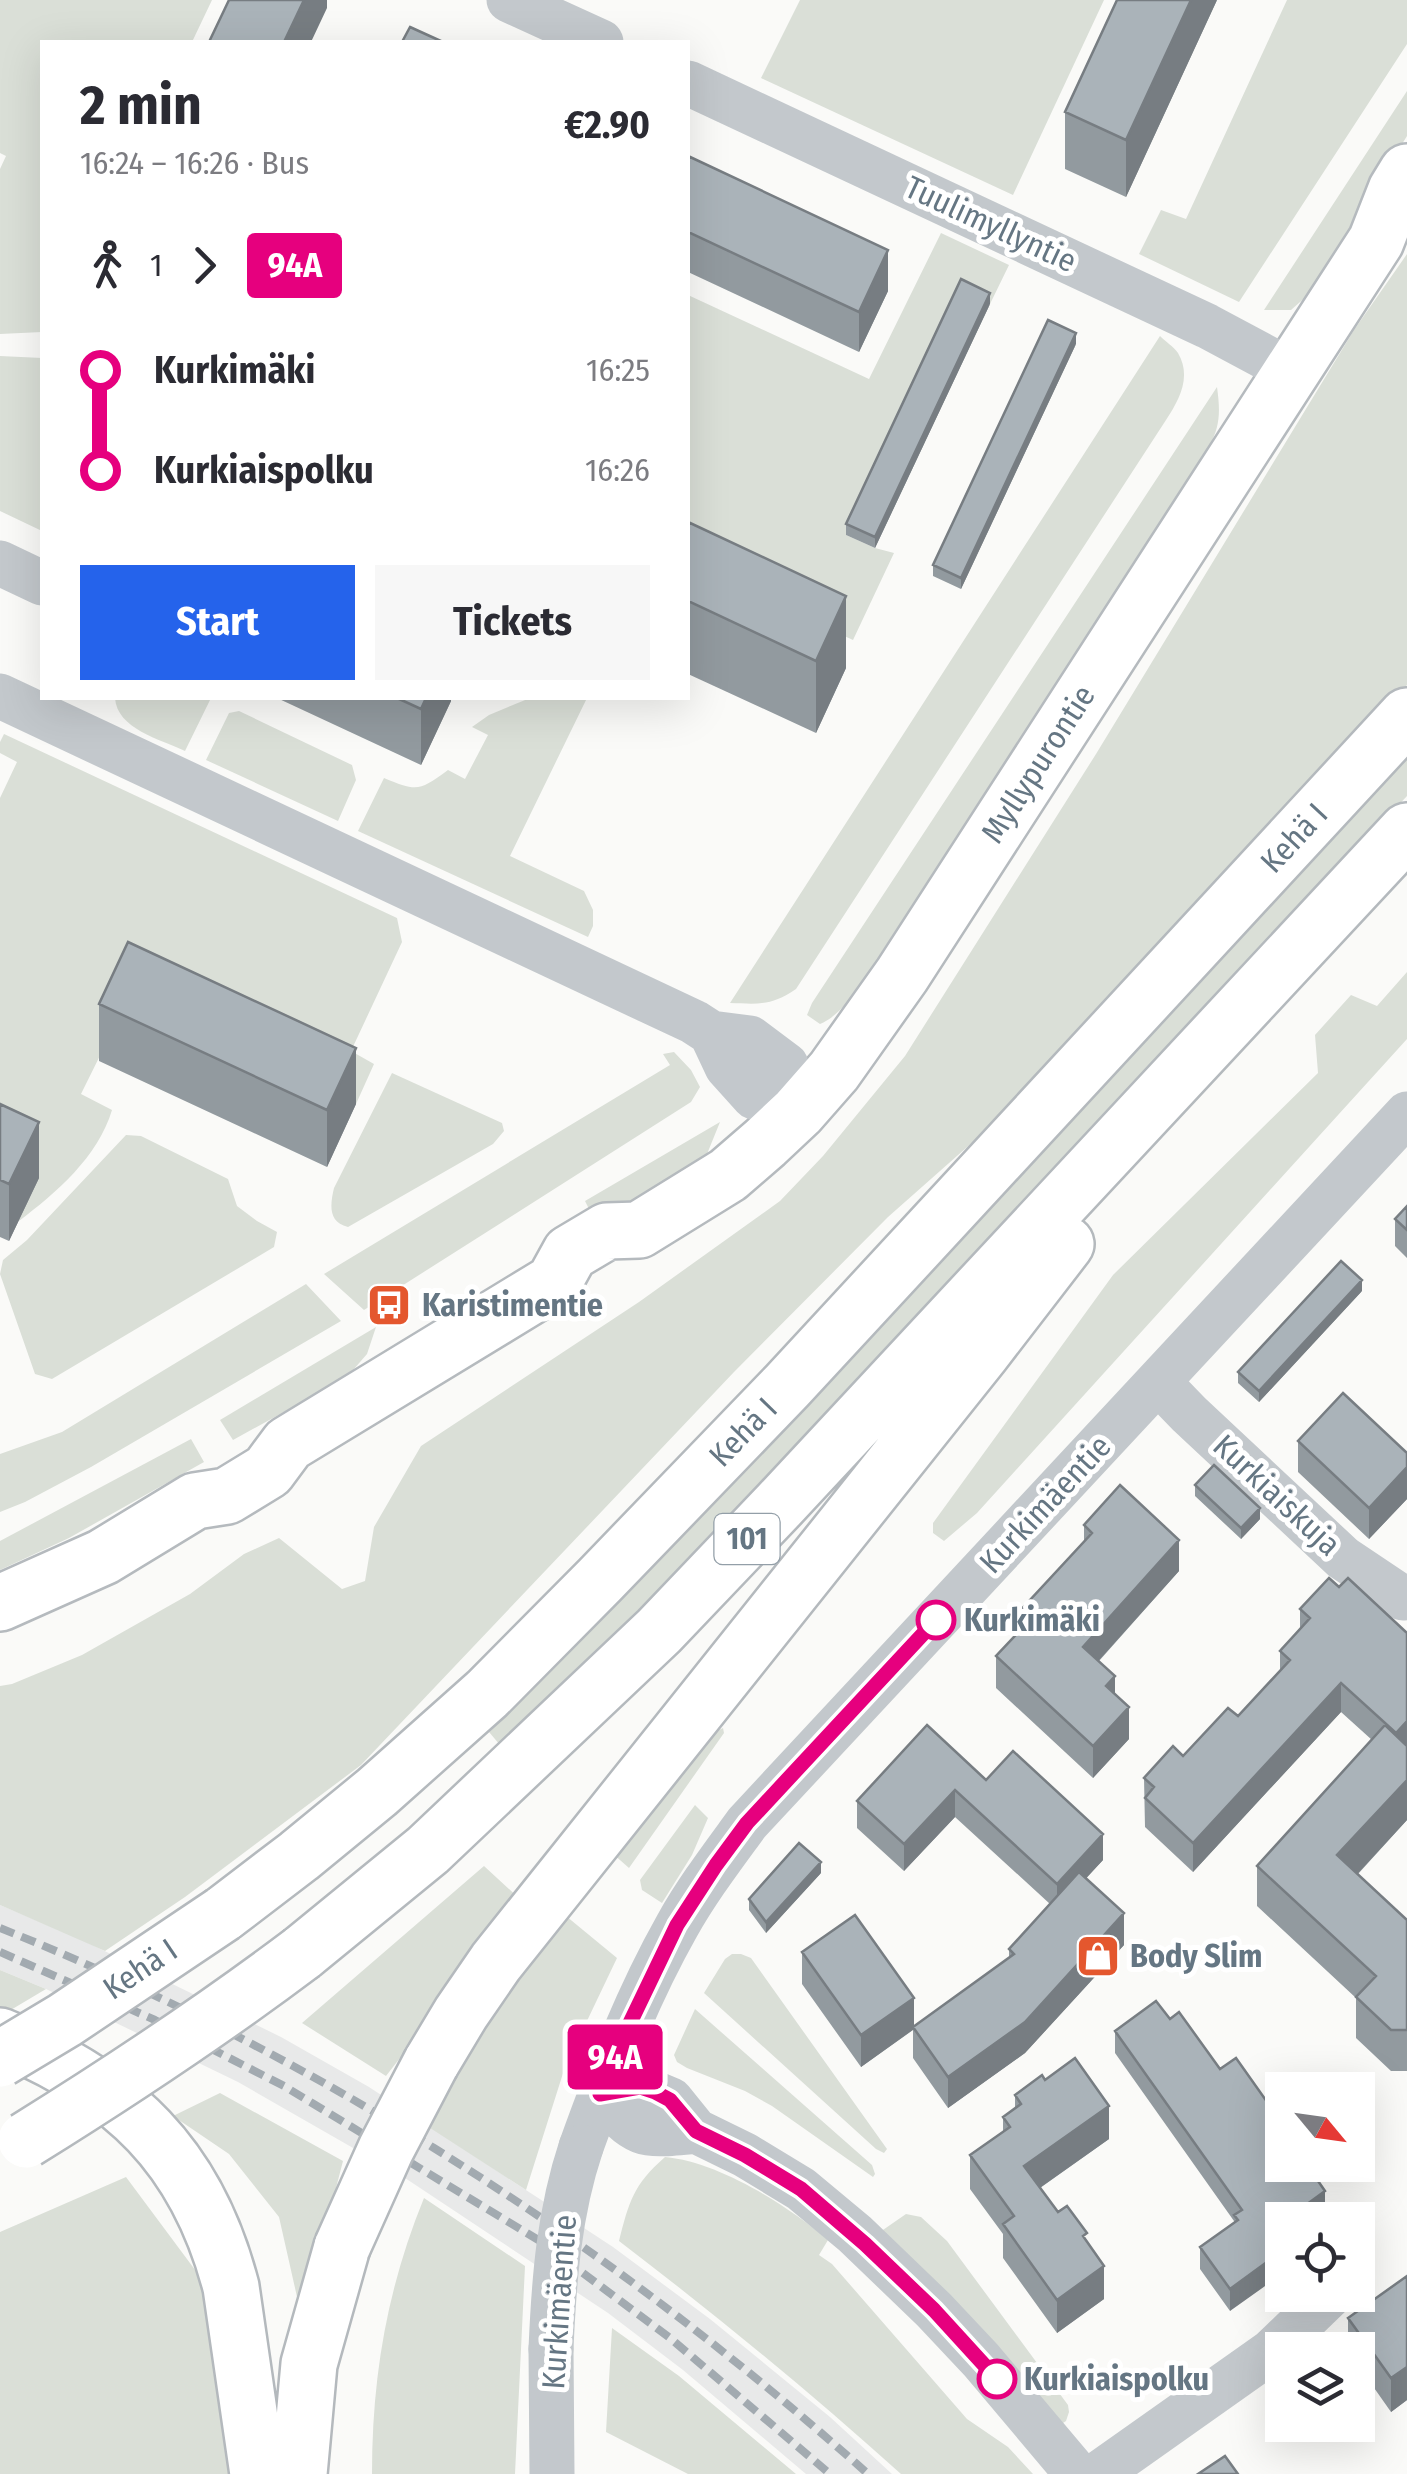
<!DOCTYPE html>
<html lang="en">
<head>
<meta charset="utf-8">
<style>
  :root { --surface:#fff; --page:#f7f7f7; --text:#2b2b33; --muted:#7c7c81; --accent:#2563eb }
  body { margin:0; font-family:"Fira Sans Condensed",sans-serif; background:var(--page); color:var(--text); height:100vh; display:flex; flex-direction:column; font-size:38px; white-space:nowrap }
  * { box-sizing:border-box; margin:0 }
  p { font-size:32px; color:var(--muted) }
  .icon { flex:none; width:55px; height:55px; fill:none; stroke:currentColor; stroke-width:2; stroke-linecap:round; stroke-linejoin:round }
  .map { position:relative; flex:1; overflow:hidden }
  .side { position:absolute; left:40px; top:40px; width:650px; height:660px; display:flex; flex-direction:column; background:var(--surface); border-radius:0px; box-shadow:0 10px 40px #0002 }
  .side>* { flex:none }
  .badge { padding:0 20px; border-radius:8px; font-size:35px; line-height:65px }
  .needle { width:65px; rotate:119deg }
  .controls { position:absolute; left:1265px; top:2072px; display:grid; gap:20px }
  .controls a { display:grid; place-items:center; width:110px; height:110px; border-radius:0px; background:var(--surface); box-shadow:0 10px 40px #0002; font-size:50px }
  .map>.badge { position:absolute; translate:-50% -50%; box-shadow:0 0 0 5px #fff }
  .legs { display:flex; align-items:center; gap:15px; height:110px; padding:0 40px; font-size:32px }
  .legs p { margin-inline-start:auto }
  .headline { display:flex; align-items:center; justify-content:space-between; height:170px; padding:0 40px }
  h1 { font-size:55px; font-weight:700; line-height:75px }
  .action { display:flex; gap:20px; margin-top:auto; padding:20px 40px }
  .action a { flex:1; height:115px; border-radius:0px; background:var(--accent); color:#fff; font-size:40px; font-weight:700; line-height:115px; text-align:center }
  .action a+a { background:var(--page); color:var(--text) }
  ul { padding:0 40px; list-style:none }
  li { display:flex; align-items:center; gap:35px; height:100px; font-size:38px }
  li i { display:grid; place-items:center; width:15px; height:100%; margin:0 12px; background:currentColor }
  li i::after { content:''; width:25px; height:25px; margin:-12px; border:8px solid; border-radius:50%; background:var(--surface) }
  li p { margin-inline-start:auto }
  li:first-child i { background:linear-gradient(#0000 50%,currentColor 0) }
  li:last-child i { background:linear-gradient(currentColor 50%,#0000 0) }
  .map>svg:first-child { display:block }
</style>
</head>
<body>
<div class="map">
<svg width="1407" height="2474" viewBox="0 0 1407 2474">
  <rect width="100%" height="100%" fill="#fafaf8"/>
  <path fill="#e8e9e9" d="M0,1905L80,1939L281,2037L369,2087L613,2247L710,2319L830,2417L892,2474H806L683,2370L608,2313L402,2176L238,2082L46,1989L0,1970Z"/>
  <path fill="#dadfd7" d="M0,0H212L192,42H42V332L0,334V169L6,156L0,153Z
    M800,0H1104L1013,195L761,78Z
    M1287,0H1407V44L1239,302L1139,254L1161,210L1186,219Z
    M1407,91V136L1308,295L1291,310H1264Z
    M941,233L1009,265L990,304L961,290L846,535L875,548L894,553L853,640L688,564V295L869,379Z
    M1407,254V685L1291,814L1018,1102L888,1217L734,1372L361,1765L185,1897L105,1951L0,1905V1686L12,1684L82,1655L190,1594L244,1554L279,1538L342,1589L365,1581L374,1527L421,1446L639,1302L780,1201L823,1156L905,1056L1096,754L1354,330Z
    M1160,336C1165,341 1174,347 1178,353C1192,377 1179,400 1166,420L796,989C771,1006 759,1004 730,1003Z
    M0,356L42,358V531L0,511Z
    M1217,387C1220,409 1221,426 1209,446L889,941C872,966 848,1013 820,1024L807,1015L812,1003Z
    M115,698H211L185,751C160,739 117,729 115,698Z
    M530,698H587L510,856L584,891L593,910V926L588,937L358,831L384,778C418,792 419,791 448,770L465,779L488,735L472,727L489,715Z
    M239,711L352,765L356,780L338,821L206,760L229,713Z
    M4,734L397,918L402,942L351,1051L374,1064L356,1104L128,999L81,1094L112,1110C98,1157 56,1193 19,1221L0,1160V798L17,762L0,753V742Z
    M1407,756V796L649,1608L500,1745L489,1732L717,1499Z
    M1407,972V1039L977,1513L944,1541L933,1533V1523L1113,1275L1318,1073L1315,1035L1351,995L1377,1006Z
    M674,1052L691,1070L700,1087L691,1102L364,1310L324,1274L670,1065L663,1054Z
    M392,1073L502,1123L504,1131L493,1144L348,1227C328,1222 330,1205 334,1188Z
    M720,1122L705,1159L597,1225L585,1201Z
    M126,1135L141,1136L228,1179L237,1206L257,1221L277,1232L274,1247L52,1379L35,1374L0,1274L3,1260L27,1240Z
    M306,1284L341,1321L91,1467L25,1502L0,1512V1454L62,1432Z
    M376,1327L367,1354L347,1377L233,1440L220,1420Z
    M191,1439L204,1462L69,1538L0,1570V1541Z
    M723,1728L724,1733L629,1868L612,1853L715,1732Z
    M695,1805L708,1818L692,1855L662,1903L642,1890L640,1880Z
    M484,1866L522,1901L386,2076L302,2023Z
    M566,1916L617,1958L565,2067L526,2190L424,2124L474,2038Z
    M732,1954H741L751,1958L887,2149L884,2153L876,2149L704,1993L725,1959Z
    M0,1970L46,1989L4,2014L0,2013Z
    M695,2009L872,2165L875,2174L873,2177L772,2106L745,2091L687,2068L677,2062L674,2055Z
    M220,2093L343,2161L302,2319L279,2217L229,2154L173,2116Z
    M665,2157C719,2162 787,2205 828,2240L819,2255L832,2264L967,2419L1008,2447L1033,2474H901C810,2392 716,2315 619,2241C629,2202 633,2185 665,2157Z
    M126,2177L213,2294L241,2474H0V2232Z
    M424,2198L525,2266L515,2474H372C372,2376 387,2289 424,2198Z
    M906,2214L921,2217L947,2241L1068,2405L1069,2412L1066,2421L1060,2425L880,2232Z
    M612,2328L679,2376L796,2474H688L606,2432Z"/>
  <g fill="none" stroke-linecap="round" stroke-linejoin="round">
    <g stroke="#b5babe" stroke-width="60">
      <path id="major" d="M0,1603L103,1557L195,1501L227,1496L268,1471L288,1444L554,1282L570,1253L607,1231L639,1230L728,1175L765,1143L798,1112L834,1071L902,975L1376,241L1396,190L1407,172"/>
    </g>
    <g stroke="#b4b9bd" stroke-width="60">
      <path id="highway" d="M223,1914L299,1856L377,1792L487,1694L600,1580L787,1386L1407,716
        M302,1953L428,1850L659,1631L779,1505L1407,831
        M0,2036C123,2086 197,2156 231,2287L258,2474
        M431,2063L461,2013L496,1962L982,1353L1066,1244
        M299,2474L309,2364L342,2247"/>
    </g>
    <path stroke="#c3c8cc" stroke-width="45" d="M509,0L601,42
      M688,83L1207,326L1291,371
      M0,563L42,583
      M0,696L694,1022L711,1033L750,1038L786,1065L798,1112
      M711,1033L727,1067L754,1097L798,1112
      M1159,1383L1189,1414L1343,1558L1403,1598
      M600,2094L640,2087L671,2100L696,2131L745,2155L801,2189L855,2234L934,2310L981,2360L1077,2474
      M600,2094C637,2137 639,2137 696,2131
      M581,2147C608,2072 638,1995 677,1926C697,1890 723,1856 747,1823L1407,1114
      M551,2349L552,2474
      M1098,2474L1272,2351L1330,2295"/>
    <use href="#major" stroke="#fff" stroke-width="55"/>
    <use href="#highway" stroke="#fff" stroke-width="55"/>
    <path stroke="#a2aab0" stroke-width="8" stroke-dasharray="15 8" stroke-linecap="butt" d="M0,1928C319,2055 613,2246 868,2474
      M0,1952L155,2020L284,2086L540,2241L670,2338L830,2474"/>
    <g stroke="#b4b9bd" stroke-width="60" stroke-linecap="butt">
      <path id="highway-bridge" d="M0,2059L65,2020L223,1914
        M26,2140C121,2081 213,2020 302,1953
        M342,2247L386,2149L431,2063"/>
    </g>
    <path stroke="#c3c8cc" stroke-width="45" d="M551,2349C554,2279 559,2213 581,2147"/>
    <use href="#highway-bridge" stroke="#fff" stroke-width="55"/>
  </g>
  <path fill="#929a9f" d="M1217,0L1126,197L1065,169V112Z
    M688,156L888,291L859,352L688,272Z
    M990,304L875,548L846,535V524Z
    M1076,344L961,589L933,576V565Z
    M688,522L846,668L816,733L688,674Z
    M277,698H451V701L421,765Z
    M99,1004L356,1104L327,1167L99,1061Z
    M0,1104L39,1178L9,1241L0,1237Z
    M1407,1206V1258L1395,1246V1219Z
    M1362,1291L1259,1402L1238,1383V1372Z
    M1298,1441L1407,1453V1499L1369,1539L1298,1472Z
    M1195,1485L1260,1519L1241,1539L1195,1496Z
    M1084,1525L1179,1571L1099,1661L1115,1694L1129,1739L1093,1778L996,1688V1656L1018,1633V1613L1084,1542Z
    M1339,1587L1407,1633V1820L1358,1874L1407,1920V2071H1391L1356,2038V1998L1257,1906V1866L1372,1740L1341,1712L1193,1872L1145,1827L1144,1778L1183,1756L1238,1716L1280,1670V1651L1300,1629V1609Z
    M986,1780L1103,1860L1086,1878L1124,1945L1025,2053L948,2108L913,2058V2030L861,2067L802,1984V1952L914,2026L1009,1958V1949L1050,1904L955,1817L904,1871L857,1828V1801Z
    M821,1873L766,1933L749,1910V1899Z
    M1170,2019L1220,2069L1310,2165V2169L1325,2213L1316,2220H1282L1230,2311L1200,2269V2247L1234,2223V2221L1115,2053V2031Z
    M1045,2080L1109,2139L1040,2188L1058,2212L1087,2242L1104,2299L1057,2333L1003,2258V2234L970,2189V2155L1003,2132V2117L1015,2109V2095Z
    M1407,2276V2400L1391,2412L1358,2365V2350H1348V2318Z"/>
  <path fill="#777d82" d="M304,0H327V8L311,42H284Z
    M1191,0H1217L1126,197V140Z
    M888,250V291L859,352V312Z
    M990,293V304L875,548V537Z
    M1076,333V344L961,589V578Z
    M846,596V668L816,733V661Z
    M426,698H451V701L421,765V709Z
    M356,1048V1104L327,1167V1110Z
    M39,1122V1178L9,1241V1184Z
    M1362,1280V1291L1259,1402V1391Z
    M1407,1467V1499L1369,1539V1508Z
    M1260,1508V1519L1241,1539V1528Z
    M1179,1540V1571L1083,1678V1647Z
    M1115,1676V1708L1106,1686Z
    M1341,1683V1712L1193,1872V1843Z
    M1129,1707V1739L1093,1778V1746Z
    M1407,1721V1750L1396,1762V1733Z
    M1407,1780V1820L1337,1896V1855Z
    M955,1790V1817L904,1871V1844Z
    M1103,1834V1860L1057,1910V1884Z
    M821,1862V1873L766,1933V1922Z
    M1124,1913V1945L1025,2053L948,2108V2077Z
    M914,1998V2029L861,2067V2035Z
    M1109,2106V2139L1024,2199V2166Z
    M1325,2191V2213L1316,2220H1292V2215Z
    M1282,2251V2274L1230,2311V2289Z
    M1104,2266V2299L1057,2333V2300Z
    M1407,2367V2400L1391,2412V2378Z"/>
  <path fill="#aab3b9" stroke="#777d82" stroke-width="2.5" d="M229,0H304L284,42H209Z
    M1117,0H1191L1126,140L1065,112Z
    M410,27L443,42H402Z
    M688,156L888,250L859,312L688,232Z
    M961,279L990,293L875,537L846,524Z
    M1048,320L1076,333L961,578L933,565Z
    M688,522L846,596L816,661L688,601Z
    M397,698H426L421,709Z
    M128,942L356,1048L327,1110L99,1004Z
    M0,1104L39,1122L9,1184L0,1180Z
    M1407,1206V1230L1395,1219Z
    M1341,1261L1362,1280L1259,1391L1238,1372Z
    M1343,1393L1407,1453V1467L1369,1508L1298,1441Z
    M1214,1465L1260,1508L1241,1528L1195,1485Z
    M1120,1485L1179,1540L1083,1647L1115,1676L1106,1686L1129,1707L1093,1746L996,1656L1028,1622L1018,1613L1092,1533L1084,1525Z
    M1329,1578L1339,1587L1348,1578L1407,1633V1721L1396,1733L1341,1683L1193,1843L1145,1798L1154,1787L1144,1778L1173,1746L1183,1756L1228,1708L1238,1716L1290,1660L1280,1651L1310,1618L1300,1609Z
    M927,1725L986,1780L1013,1751L1103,1834L1057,1884L955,1790L904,1844L857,1801Z
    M1385,1725L1407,1746V1780L1337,1855L1407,1920V2030H1391L1356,1997L1376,1976L1257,1866Z
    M799,1843L821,1862L766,1922L749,1899Z
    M1079,1872L1124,1913L1025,2022L948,2077L913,2027L1014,1954L1009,1949Z
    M855,1915L914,1998L861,2035L802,1952Z
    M1156,2001L1170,2019L1179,2012L1220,2069L1236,2058L1282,2123V2165H1307L1325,2191L1292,2215L1295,2220H1282V2251L1230,2289L1200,2247L1238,2220L1234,2215L1242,2210L1115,2031Z
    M1075,2058L1109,2106L1024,2166L1058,2212L1067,2206L1087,2233L1083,2236L1104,2266L1057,2300L1003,2224L1014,2216L970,2155L1010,2127L1003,2117L1021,2104L1015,2095L1042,2075L1045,2080Z
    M1407,2276V2367L1391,2378L1348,2318Z
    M1225,2456L1238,2474H1198Z"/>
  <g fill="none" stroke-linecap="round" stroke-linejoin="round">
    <g stroke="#fff" stroke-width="22">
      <path id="line-1" d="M936,1620L747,1823L716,1865L677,1925L629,2025L600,2094L640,2087L655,2092L670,2100L696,2131L745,2155L801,2189L865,2244L934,2310L997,2379"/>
    </g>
    <use href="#line-1" stroke="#e6007e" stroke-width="15"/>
  </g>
  <defs>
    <g id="bus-square" transform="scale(2.25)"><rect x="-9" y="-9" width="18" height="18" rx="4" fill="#e4572e" stroke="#fff"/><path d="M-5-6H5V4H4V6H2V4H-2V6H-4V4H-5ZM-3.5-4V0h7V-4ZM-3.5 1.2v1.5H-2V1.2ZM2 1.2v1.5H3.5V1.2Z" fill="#fff"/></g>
    <g id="shop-square" transform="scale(2.25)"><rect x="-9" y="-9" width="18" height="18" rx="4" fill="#e4572e" stroke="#fff"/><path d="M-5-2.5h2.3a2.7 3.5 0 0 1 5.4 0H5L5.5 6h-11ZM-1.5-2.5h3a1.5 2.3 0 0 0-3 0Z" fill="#fff"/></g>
  </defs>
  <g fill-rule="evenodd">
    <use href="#bus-square" x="389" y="1305"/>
    <use href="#shop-square" x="1098" y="1956"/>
  </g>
  <g fill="#fff" stroke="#e6007e" stroke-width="5">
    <circle cx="936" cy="1620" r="18"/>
    <circle cx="997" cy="2379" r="18"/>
  </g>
  <g text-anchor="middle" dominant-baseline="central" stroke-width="10" stroke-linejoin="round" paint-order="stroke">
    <rect fill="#fff" stroke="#939fa8" stroke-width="2.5" x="714.5" y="1514" width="65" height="50" rx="8"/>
    <g font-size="30" font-weight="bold" fill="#657683">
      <text x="747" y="1539">101</text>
    </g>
    <g font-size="32" fill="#657683" stroke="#fff">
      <text transform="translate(991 224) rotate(25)">Tuulimyllyntie</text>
      <text transform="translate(1038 764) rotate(-57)">Myllypurontie</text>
      <text transform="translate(1294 838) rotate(-47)">Kehä I</text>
      <text transform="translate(743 1432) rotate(-46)">Kehä I</text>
      <text transform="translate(1277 1495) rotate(43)">Kurkiaiskuja</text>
      <text transform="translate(1045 1504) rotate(-47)">Kurkimäentie</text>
      <text transform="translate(140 1969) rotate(-34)">Kehä I</text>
      <text transform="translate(559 2302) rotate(-86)">Kurkimäentie</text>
    </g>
    <g font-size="32" font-weight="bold" fill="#657683" stroke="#fff" text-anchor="start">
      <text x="422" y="1305">Karistimentie</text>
      <text x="1130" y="1956">Body Slim</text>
    </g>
    <g font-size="32" font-weight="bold" fill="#657683" stroke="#fff" text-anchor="start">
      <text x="964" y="1620">Kurkimäki</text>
      <text x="1024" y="2379">Kurkiaispolku</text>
    </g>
  </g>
</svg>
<div class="controls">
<a><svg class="needle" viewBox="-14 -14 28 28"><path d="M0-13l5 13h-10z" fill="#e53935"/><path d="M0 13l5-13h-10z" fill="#7c7c81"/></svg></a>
<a><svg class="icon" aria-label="locate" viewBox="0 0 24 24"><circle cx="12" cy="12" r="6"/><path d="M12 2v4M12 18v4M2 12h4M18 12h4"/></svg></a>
<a><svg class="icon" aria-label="layers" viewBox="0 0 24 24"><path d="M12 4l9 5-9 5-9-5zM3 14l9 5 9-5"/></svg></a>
</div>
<b class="badge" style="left:615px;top:2057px;background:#e6007e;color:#fff">94A</b>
<section class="side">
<div class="headline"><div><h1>2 min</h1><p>16:24 – 16:26 · Bus</p></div><b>€2.90</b></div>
<div class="legs"><svg class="icon" aria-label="walk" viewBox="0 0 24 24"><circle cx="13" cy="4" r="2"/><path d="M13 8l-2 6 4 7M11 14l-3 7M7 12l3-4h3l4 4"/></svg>1<svg class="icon" aria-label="forward" viewBox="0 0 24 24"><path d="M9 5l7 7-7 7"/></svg><b class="badge" style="background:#e6007e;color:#fff">94A</b></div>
<ul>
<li><i style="color:#e6007e"></i><b>Kurkimäki</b><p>16:25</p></li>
<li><i style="color:#e6007e"></i><b>Kurkiaispolku</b><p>16:26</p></li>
</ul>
<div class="action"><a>Start</a><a>Tickets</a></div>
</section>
</div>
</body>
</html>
